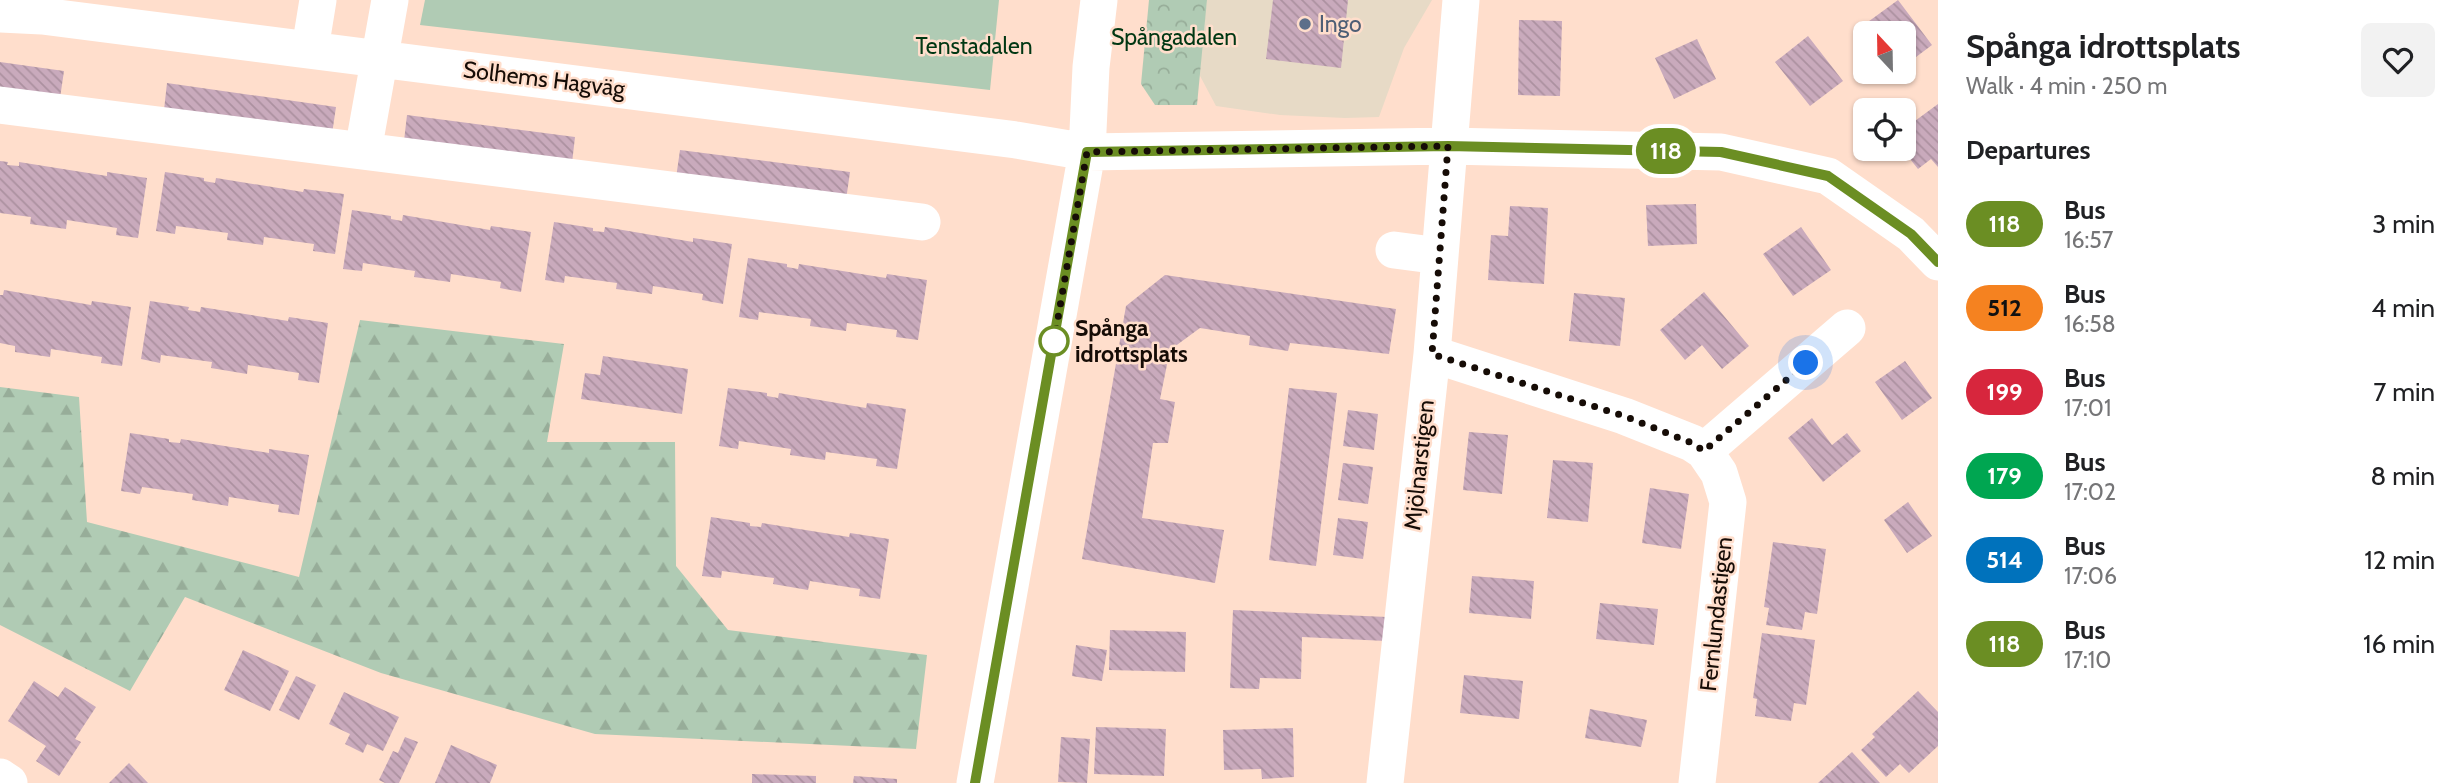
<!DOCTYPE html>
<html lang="en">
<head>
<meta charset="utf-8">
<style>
  :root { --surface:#fff; --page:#f2f2f2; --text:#202124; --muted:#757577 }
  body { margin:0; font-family:Cabin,sans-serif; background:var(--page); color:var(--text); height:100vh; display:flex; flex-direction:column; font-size:26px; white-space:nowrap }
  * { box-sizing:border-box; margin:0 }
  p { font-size:23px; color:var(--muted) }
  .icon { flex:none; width:38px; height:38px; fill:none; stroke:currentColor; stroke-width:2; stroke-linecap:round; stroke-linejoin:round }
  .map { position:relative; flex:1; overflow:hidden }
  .drawer { display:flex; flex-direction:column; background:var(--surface); width:525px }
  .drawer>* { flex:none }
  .badge { padding:0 14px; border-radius:23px; font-size:24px; line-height:46px }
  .needle { width:46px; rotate:338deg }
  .controls { position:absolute; left:1853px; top:21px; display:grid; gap:14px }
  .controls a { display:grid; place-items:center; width:63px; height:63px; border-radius:10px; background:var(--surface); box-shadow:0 2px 5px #0004; font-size:35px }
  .you { position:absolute; width:35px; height:35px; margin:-18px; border:5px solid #fff; border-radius:50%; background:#1a73e8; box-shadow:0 0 0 10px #1a73e833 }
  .map>.badge { position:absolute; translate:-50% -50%; box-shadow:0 0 0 4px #fff }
  h2 { padding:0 28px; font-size:26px; line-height:63px }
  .round { display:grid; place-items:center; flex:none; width:74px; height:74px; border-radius:10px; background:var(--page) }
  .headline { display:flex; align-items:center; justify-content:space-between; height:119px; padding:0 28px }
  h1 { font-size:33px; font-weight:700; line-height:52px }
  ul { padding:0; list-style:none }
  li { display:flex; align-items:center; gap:21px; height:84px; padding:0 28px }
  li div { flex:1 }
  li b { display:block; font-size:26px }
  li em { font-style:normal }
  li .badge { min-width:77px; font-weight:700; text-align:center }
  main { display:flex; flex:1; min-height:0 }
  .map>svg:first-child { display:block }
</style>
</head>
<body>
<main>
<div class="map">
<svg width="1938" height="783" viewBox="0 0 1938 783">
  <defs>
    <pattern id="forest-firs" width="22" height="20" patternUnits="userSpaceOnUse" patternTransform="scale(1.75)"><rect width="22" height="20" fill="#b0cbb4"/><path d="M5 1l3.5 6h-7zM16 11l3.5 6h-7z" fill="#97ad99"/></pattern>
    <pattern id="park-crowns" width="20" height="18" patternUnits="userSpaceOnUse" patternTransform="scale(1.75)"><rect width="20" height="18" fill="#b0cbb4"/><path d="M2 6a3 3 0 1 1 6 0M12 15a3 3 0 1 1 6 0" fill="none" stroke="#97ad99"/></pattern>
    <pattern id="building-back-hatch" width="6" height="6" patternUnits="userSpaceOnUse" patternTransform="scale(1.75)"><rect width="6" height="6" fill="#c9aabc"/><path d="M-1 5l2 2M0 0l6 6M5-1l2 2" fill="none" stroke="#ac91a0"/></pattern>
  </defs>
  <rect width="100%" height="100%" fill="#ffdecc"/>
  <path fill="#e7dac6" d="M1207,0H1432L1404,48L1379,117L1345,118L1280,115L1216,106L1199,74Z"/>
  <path fill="url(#forest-firs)" d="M360,320L564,344L547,442H675L676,566L728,630L927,655L916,749L595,734L381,673L185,597L130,691L0,625V387L79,397L87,522L299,577Z"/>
  <path fill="url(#park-crowns)" d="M1149,0H1207L1197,105H1155L1141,84Z"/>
  <path fill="#b0cbb4" d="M425,0H999L990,90L420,25Z"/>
  <path fill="url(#building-back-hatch)" d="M1273,0H1348L1341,68L1266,59Z
    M1898,0L1932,45L1904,66V33H1866L1861,27Z
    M1519,20L1562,21L1560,96L1518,95Z
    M1808,36L1843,81L1810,106L1775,62Z
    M1697,39L1716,79L1674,99L1655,58Z
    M0,62L64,71L60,98L0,89Z
    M167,83L336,107L332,134L164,110Z
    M1938,104V167L1931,159L1918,169L1902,149L1904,129Z
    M407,115L575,137L572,163L404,141Z
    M680,150L850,172L846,200L676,178Z
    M0,161L8,162L7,165L19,166V162L107,176V172L147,178L138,238L116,235L117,228L67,220L66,229L30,224L31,217L0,213Z
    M165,172L204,178V181L215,183L216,178L303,192L304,189L344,194L335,254L313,251L314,244L264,237L263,245L227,240L228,233L176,226L175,234L156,231Z
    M1696,204L1697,244L1648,246L1646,205Z
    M1510,206L1548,208L1544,284L1488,280L1491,235L1508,236Z
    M352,210L391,216V219L402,221L403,215L490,230L491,226L531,232L521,292L500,288L501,282L451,274L450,282L414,277L415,271L363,263L362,271L343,269Z
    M554,222L593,228V231L604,232L605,227L693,242V238L732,244L723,304L702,300L703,294L653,286L652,294L616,289L617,283L565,276L564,283L545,280Z
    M1801,227L1831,270L1793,296L1763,254Z
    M748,258L787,264V267L798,269L799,264L886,278L887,274L927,280L918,340L896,337L897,330L847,323L846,331L810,326L811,319L759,312L758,320L739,317Z
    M1165,275L1396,309L1389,354L1290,343L1288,351L1249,345L1250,336L1200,328L1170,350L1160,399L1175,402L1168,443H1153L1142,518L1224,530L1215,583L1082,559L1126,306Z
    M4,290L91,305L92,301L131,307L122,366L101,363L102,357L51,349L50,357L15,352V346L0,343V295H3Z
    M1704,292L1749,346L1722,369L1702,345L1685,360L1660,330Z
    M1574,293L1625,298L1620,346L1569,341Z
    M150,301L189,307L188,310L200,312L201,307L288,321L289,317L328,323L319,383L298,380L299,373L248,365L247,374L211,368L212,362L161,355L160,363L141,359Z
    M603,356L688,369L682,414L581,399L585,373L600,375Z
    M1905,361L1932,398L1902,420L1875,382Z
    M728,388L767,393V396L778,398L779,393L866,408L867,403L906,409L897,469L876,466L877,459L826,452L825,460L790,455L791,449L739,441L738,449L719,446Z
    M1289,388L1337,393L1316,566L1269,560Z
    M1348,410L1378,414L1374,450L1343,446Z
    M1812,418L1832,445L1847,433L1861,451L1823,482L1788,438Z
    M1469,432L1508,435L1502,494L1463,490Z
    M130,433L169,439V442L180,443L181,439L269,453V449L309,455L299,515L278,512L279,505L229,497L228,506L192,500L193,494L142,487L140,494L121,491Z
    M1553,460L1593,463L1588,522L1547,518Z
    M1343,463L1373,467L1368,504L1338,500Z
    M1650,488L1689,494L1681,549L1642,543Z
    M1908,502L1932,536L1907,553L1884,520Z
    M711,517L750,523V526L761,527L762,523L849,537L850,533L889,539L880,599L859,596L860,589L810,581L808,590L773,584L774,578L722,571L721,578L702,576Z
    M1338,518L1368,522L1363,559L1333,555Z
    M1773,542L1826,549L1817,614L1805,612L1802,630L1766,625L1769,608L1764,607Z
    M1472,576L1534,581L1531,619L1469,613Z
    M1600,603L1658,609L1654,645L1596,639Z
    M1233,610L1387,617L1386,641L1302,637L1301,679L1260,678L1259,689L1230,688Z
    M1110,630L1186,632L1185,672L1109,670Z
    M1762,633L1815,640L1806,705L1794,703L1791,721L1755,716L1757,699L1753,698Z
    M1076,645L1107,650L1102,681L1072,676Z
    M243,650L289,671L270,711L224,690Z
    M1464,675L1523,681L1519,719L1460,713Z
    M296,676L316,685L299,720L279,710Z
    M34,681L58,697L65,687L96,707L75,739L81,742L59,776L36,761L46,746L8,721Z
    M1918,691L1938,712V746L1909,773L1900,764L1886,777L1861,750L1875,737L1872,734Z
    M344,692L399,717L383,751L367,744L363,753L345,744L350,734L329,724Z
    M1590,709L1647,720L1641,747L1585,738Z
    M1096,727L1166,729L1164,776L1094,774Z
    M1293,728L1294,777L1262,779L1261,769L1224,770L1223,730Z
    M405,737L418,742L399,783H385L379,780L393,751L398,753Z
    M1061,737L1090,739L1087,783L1058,782Z
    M451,745L497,765L490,783H435Z
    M1852,752L1880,783H1818Z
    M129,763L148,783H109Z
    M752,774L816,776V783H752Z
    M854,776L897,779V783H853Z"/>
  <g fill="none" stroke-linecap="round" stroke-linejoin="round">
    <path stroke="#fff" stroke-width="37" d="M0,14L42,16L1016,140L1087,152L1448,146L1721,152L1828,176L1911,234L1938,262
      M310,49L318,0
      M0,105L922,222
      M363,151L390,0
      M1394,250L1440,256
      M1432,354L1624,416L1692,443L1704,451L1719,473L1728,502L1697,783
      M1704,451L1847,328
      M0,777L9,783
      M975,783L1087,152L1091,67L1099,0
      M1385,783L1432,354L1461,0"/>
  </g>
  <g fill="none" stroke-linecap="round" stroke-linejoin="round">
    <g stroke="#fff" stroke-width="16">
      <path id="line" d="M975,783L1087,152L1448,146L1721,152L1828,176L1911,234L1938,262"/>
    </g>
    <use href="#line" stroke="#6b8e23" stroke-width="10"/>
    <path stroke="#160c06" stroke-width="7" stroke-dasharray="0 12.6" d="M1054,341L1087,152L1448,146L1432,354L1624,416L1692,443L1704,451L1806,363"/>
  </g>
  <circle fill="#5c6f8a" stroke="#ffdecc" stroke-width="2.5" cx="1305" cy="24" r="7"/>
  <circle fill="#fff" stroke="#6b8e23" stroke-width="3.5" cx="1054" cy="341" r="14"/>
  <g text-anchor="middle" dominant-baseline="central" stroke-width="5" stroke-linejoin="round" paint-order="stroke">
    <g font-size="23" fill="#4e5e75" stroke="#ffdecc" text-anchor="start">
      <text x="1319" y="24">Ingo</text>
    </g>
    <g font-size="23" fill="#003713" stroke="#ffdecc">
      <text x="1174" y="37">Spångadalen</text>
      <text x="974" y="46">Tenstadalen</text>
    </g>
    <g font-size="23" fill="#160c06" stroke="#ffdecc">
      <text transform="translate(544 79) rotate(7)">Solhems Hagväg</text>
      <text transform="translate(1419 465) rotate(-84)">Mjölnarstigen</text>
      <text transform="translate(1716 614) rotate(-84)">Fernlundastigen</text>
    </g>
    <g font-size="23" font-weight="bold" fill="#160c06" stroke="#ffdecc" text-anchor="start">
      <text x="1075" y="328">Spånga<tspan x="1075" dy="26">idrottsplats</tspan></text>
    </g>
  </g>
</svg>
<div class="controls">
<a><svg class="needle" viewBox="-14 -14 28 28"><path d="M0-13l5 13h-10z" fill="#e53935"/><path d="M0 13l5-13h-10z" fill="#757577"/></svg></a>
<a><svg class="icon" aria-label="locate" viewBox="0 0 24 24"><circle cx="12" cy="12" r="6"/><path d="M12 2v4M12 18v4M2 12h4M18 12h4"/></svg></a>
</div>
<div class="you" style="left:1806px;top:363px"></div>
<b class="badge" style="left:1666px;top:151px;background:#6b8e23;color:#fff">118</b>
</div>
<section class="drawer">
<div class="headline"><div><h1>Spånga idrottsplats</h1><p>Walk · 4 min · 250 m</p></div><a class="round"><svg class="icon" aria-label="heart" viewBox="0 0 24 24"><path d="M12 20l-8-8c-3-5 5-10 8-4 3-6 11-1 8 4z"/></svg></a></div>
<h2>Departures</h2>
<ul>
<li><span class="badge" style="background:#6b8e23;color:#fff">118</span><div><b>Bus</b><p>16:57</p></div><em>3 min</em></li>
<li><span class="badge" style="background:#f58220;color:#111">512</span><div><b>Bus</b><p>16:58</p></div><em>4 min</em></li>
<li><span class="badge" style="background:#d7263d;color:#fff">199</span><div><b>Bus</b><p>17:01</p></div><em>7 min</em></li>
<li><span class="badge" style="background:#00a651;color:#fff">179</span><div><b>Bus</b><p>17:02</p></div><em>8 min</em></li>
<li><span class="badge" style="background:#0072bc;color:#fff">514</span><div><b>Bus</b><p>17:06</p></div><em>12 min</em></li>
<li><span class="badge" style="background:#6b8e23;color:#fff">118</span><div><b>Bus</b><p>17:10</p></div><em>16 min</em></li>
</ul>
</section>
</main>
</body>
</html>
